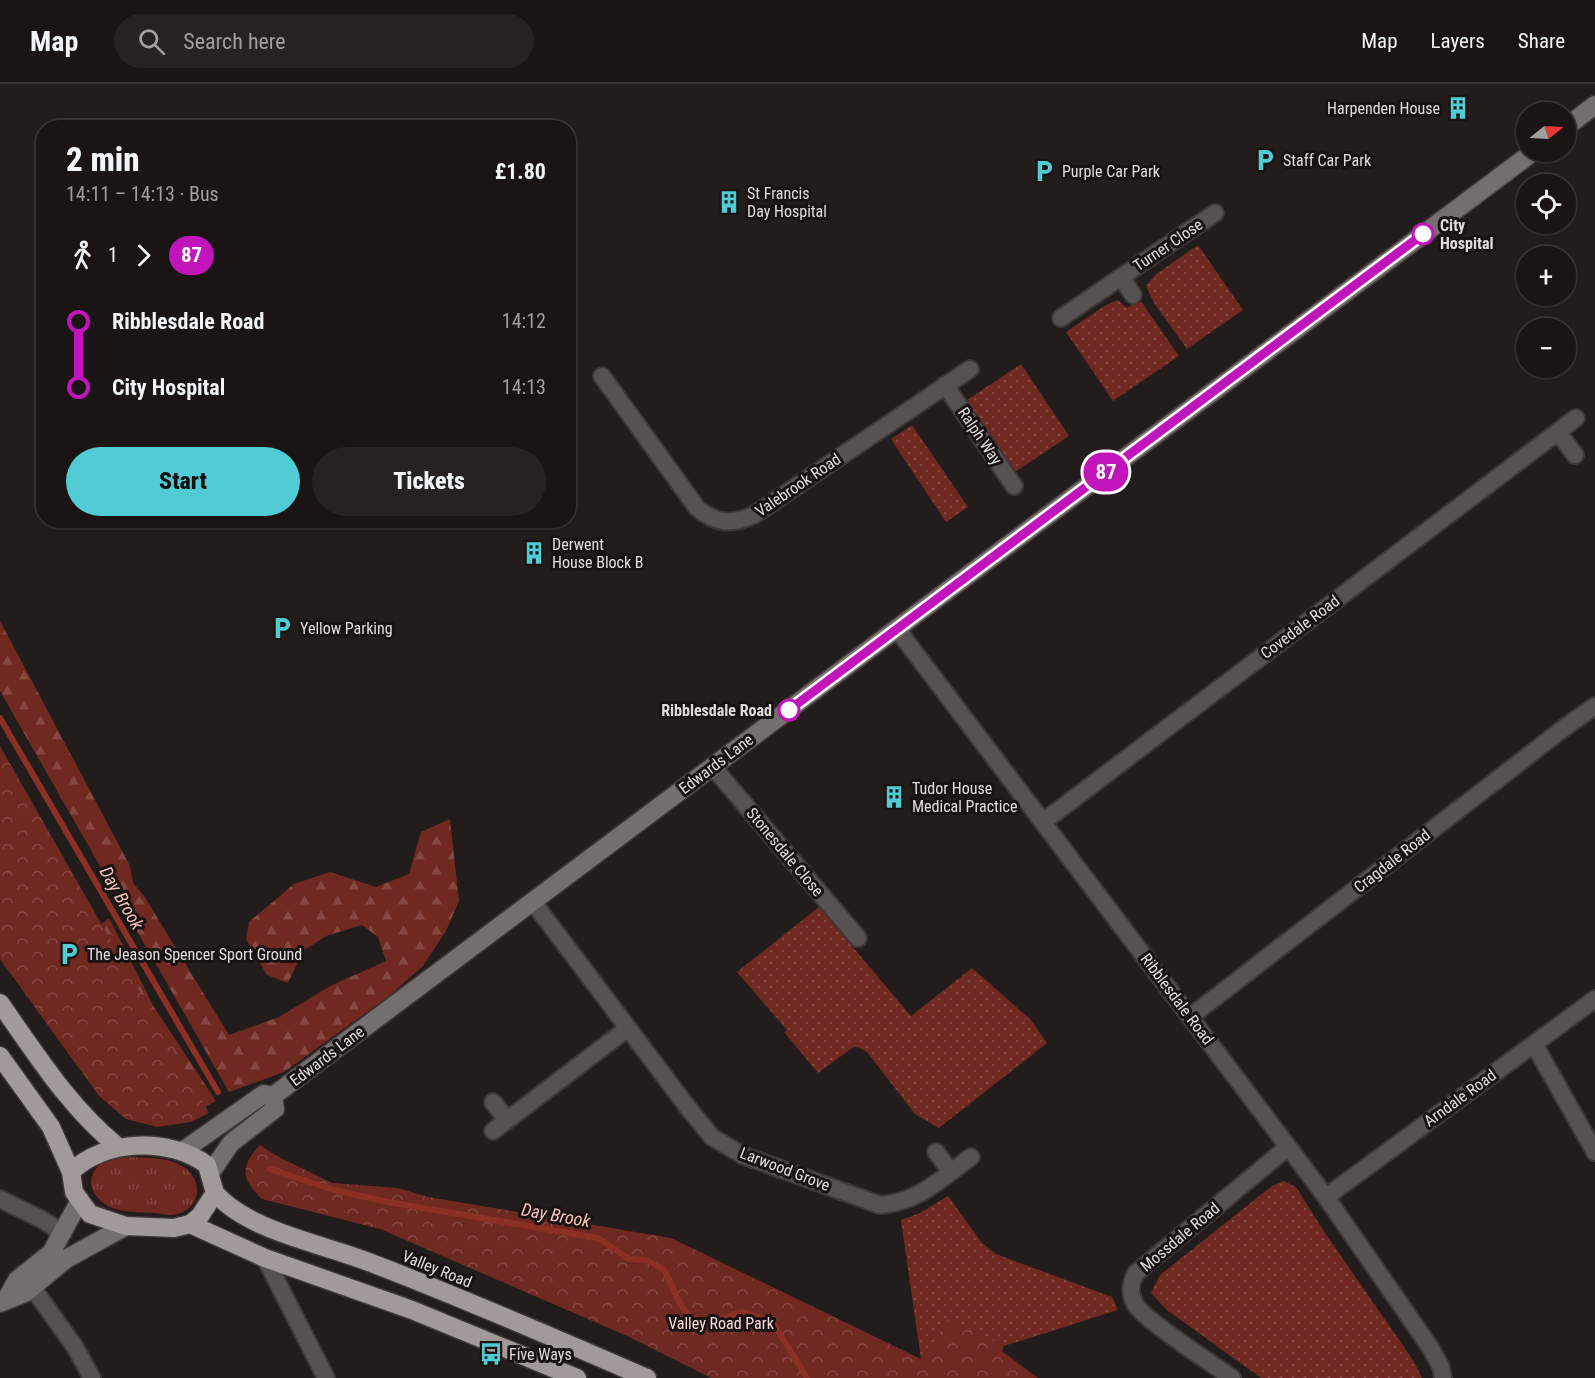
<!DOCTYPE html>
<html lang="en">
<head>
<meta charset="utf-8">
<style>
  :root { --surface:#1a1514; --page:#272222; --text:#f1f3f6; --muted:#9f9fa0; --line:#383434; --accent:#51ccd4 }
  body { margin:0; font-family:"Roboto Condensed",sans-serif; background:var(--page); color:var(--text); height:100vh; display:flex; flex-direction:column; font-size:22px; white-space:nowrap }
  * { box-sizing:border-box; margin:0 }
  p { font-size:20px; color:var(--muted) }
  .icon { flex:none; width:33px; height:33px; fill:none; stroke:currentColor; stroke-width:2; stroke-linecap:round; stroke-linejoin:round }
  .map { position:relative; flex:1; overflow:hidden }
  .drawer { position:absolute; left:36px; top:36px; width:540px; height:408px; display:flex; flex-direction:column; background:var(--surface); border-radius:24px; box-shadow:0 2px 4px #0004,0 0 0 2px var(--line) }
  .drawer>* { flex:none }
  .badge { padding:0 12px; border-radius:20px; font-size:21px; line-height:39px }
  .needle { width:39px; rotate:72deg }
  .tools { position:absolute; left:1516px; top:18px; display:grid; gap:12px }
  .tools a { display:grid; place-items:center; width:60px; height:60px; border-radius:50%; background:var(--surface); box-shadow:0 2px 4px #0004,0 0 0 2px var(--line); font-size:30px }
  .map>.badge { position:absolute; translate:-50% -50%; box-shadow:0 0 0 3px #fff }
  .legs { display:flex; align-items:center; gap:9px; height:66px; padding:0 30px; font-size:20px }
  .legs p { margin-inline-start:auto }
  .headline { display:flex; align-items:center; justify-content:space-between; height:102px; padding:0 30px }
  h1 { font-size:33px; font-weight:800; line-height:45px }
  .button { display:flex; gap:12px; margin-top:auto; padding:12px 30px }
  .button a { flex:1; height:69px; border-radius:36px; background:var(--accent); color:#111; font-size:24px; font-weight:800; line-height:69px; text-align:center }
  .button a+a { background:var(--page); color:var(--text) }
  ul { padding:0 30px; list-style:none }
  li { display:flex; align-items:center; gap:21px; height:66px; font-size:22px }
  li i { display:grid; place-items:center; width:9px; height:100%; margin:0 8px; background:currentColor }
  li i::after { content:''; width:15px; height:15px; margin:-8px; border:4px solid; border-radius:50%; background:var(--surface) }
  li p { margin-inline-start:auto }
  li:first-child i { background:linear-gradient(#0000 50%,currentColor 0) }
  li:last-child i { background:linear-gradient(currentColor 50%,#0000 0) }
  header { display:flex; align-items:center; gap:36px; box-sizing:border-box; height:84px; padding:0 30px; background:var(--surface); border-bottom:2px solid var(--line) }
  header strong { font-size:28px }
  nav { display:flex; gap:33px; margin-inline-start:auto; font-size:21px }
  .search { width:420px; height:54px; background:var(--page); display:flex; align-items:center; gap:15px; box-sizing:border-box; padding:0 21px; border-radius:33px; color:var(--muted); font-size:22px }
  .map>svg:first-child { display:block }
</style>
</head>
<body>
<header>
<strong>Map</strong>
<div class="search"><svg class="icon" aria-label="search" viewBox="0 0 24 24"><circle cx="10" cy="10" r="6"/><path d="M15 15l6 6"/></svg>Search here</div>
<nav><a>Map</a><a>Layers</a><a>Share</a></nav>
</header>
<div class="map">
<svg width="1595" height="1294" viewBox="0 0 1595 1294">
  <defs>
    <pattern id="grass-tufts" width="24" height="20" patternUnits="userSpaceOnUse" patternTransform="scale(1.5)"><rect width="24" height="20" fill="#702921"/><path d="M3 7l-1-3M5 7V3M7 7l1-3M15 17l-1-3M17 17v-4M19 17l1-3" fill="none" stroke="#844741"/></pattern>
    <pattern id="forest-firs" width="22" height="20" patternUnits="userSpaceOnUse" patternTransform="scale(1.5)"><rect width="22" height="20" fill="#702921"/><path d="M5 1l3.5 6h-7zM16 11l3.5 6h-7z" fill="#844741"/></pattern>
    <pattern id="park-crowns" width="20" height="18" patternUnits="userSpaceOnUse" patternTransform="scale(1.5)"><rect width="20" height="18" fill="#702921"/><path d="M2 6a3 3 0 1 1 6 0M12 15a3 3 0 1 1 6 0" fill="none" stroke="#844741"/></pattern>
    <pattern id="garden-dots" width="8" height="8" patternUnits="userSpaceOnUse" patternTransform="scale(1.5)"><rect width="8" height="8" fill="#702921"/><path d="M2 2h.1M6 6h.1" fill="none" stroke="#844741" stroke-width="1.8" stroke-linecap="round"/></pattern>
  </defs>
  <rect width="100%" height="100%" fill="#221c1b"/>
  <path fill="url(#grass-tufts)" d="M117,1073C137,1074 169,1071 185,1084C203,1097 201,1123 178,1130C171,1132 163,1130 155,1129C142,1128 121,1129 110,1123C81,1108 87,1079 117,1073Z"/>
  <path fill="url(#forest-firs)" d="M0,537L130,782L133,799L144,812L229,951L279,933L330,902L386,877L378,853L362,841L326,852L303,867L288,899L267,891L246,855L249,838L294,800L330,788L376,803L409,790L421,748L450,735L459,817L446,847L423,882L389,912L284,988L229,1008L0,607Z
    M109,834L154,923L216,1017L199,1026L100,841Z"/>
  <path fill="url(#park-crowns)" d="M0,662L209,1029L191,1038L157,1043L126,1035L99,1012L0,875Z
    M260,1061L275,1071L332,1099L398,1104L428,1113L671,1154L921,1275L949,1234L1004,1262L1002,1267L1038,1294H711L627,1252L380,1145L262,1115C241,1095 240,1082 260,1061Z"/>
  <path fill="url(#garden-dots)" d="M1198,161L1243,226L1187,265L1154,219L1146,202L1155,191Z
    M1118,216L1127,224L1140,216L1179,272L1113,317L1066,248L1106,221Z
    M1021,280L1069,352L1015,388L967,316Z
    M912,341L968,423L946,438L891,355Z
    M819,823L911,932L972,884L1030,935L1047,959L939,1044L915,1030L867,968L855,962L818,989L784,948L787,946L737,888Z
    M1284,1097L1296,1103L1323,1146L1413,1276L1422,1294H1261L1167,1226L1151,1209L1160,1191L1272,1102Z
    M948,1112L982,1159L996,1170L1112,1213L1118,1226L1004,1262L949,1235L921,1275L901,1136L920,1129Z"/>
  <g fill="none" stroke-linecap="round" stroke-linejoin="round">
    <path stroke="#8c3025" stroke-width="6" d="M0,634L218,1008
      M270,1085L334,1106L388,1118L598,1154L629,1175L647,1176L664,1186L682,1223L691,1234L712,1238L741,1228L772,1237L807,1294"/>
    <g stroke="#3d3736" stroke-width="20">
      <path id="street" d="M1121,193L1133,211
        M1061,234L1215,129
        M602,292L697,424C716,440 732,441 754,431L970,285
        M945,301L1014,402
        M1558,348L1575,371
        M897,545L1326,1113L1430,1263L1441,1283L1443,1294
        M713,683L858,854
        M1043,738L1576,334
        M533,818L689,1025L712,1053L742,1071L880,1121C917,1119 942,1094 971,1073
        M1190,933L1564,644L1595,622
        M1534,960L1595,1068
        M493,1018L507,1036
        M493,1047L628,944
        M936,1068L951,1088
        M1326,1113L1595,915
        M0,1115L41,1135L63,1149
        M265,1174L326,1294
        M32,1203L75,1263L92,1294
        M1232,1294C1213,1280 1145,1237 1135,1220C1129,1209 1130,1200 1136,1189L1288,1063"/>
    </g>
    <g stroke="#3d3736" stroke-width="21">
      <path id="secondary" d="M1566,43L1595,21
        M273,1012L1533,68
        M184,1066L264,1010L273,1012
        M211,1088L231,1059L275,1025L273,1012
        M7,1214L17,1196L51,1169L79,1118
        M0,1219L25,1209L66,1175L126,1142"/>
    </g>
    <g stroke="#3d3736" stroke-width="21">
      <path id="highway" d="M0,919C36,970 69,1023 117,1062
        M0,972L51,1043L71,1088L74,1108L90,1130L126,1142L174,1144L190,1140L200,1132L215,1109L207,1081C170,1053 104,1055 71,1088
        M215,1109C249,1147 319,1159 366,1177C461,1213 554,1254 647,1294
        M190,1140L265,1174L412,1226L577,1294"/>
    </g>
    <use href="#street" stroke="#555251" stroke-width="16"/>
    <use href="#secondary" stroke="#746f6e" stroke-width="18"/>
    <use href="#highway" stroke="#a29a99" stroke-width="18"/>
  </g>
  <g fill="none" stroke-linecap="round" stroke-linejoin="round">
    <g stroke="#fff" stroke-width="14">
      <path id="line-1" d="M789,626L1423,150"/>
    </g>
    <use href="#line-1" stroke="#c115bb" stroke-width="9"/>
  </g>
  <defs>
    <g id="building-bare" transform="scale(1.8)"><path d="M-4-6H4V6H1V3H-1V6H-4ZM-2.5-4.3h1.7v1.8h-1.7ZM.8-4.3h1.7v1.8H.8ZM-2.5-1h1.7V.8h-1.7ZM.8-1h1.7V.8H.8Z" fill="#51ccd4" stroke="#191312" stroke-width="2.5" paint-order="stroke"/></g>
    <g id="parking-bare" transform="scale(1.8)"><path d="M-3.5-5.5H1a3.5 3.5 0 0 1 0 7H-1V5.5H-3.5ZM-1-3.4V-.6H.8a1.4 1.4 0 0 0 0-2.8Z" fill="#51ccd4" stroke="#191312" stroke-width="2.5" paint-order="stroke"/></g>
    <g id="bus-bare" transform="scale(1.8)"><path d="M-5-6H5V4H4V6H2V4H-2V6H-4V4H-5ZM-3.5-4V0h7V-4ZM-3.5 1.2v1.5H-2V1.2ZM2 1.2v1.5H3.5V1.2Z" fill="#51ccd4" stroke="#191312" stroke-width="2.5" paint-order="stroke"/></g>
  </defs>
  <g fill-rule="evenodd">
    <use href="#building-bare" x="1458" y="24"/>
    <use href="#parking-bare" x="1265" y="76"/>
    <use href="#parking-bare" x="1044" y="87"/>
    <use href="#building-bare" x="729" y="118"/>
    <use href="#building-bare" x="534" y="469"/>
    <use href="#parking-bare" x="282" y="544"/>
    <use href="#building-bare" x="894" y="713"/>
    <use href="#parking-bare" x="69" y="870"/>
    <use href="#bus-bare" x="491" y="1270"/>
  </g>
  <g fill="#fff" stroke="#c115bb" stroke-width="3">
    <circle cx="1423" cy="150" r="10"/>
    <circle cx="789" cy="626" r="10"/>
  </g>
  <g text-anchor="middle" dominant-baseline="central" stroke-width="6" stroke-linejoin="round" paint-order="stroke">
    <g font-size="16" fill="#e0dcdb" stroke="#191312" text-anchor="start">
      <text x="1440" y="24" text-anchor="end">Harpenden House</text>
      <text x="1283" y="76">Staff Car Park</text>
      <text x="1062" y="87">Purple Car Park</text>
      <text x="747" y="109">St Francis<tspan x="747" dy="18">Day Hospital</tspan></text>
      <text x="552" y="460">Derwent<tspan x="552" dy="18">House Block B</tspan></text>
      <text x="300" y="544">Yellow Parking</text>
      <text x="912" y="704">Tudor House<tspan x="912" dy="18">Medical Practice</tspan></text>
      <text x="87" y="870">The Jeason Spencer Sport Ground</text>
      <text x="509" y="1270">Five Ways</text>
    </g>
    <g font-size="16" font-weight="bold" fill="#e0dcdb" stroke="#191312" text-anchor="start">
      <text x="1440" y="141">City<tspan x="1440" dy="18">Hospital</tspan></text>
      <text x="772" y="626" text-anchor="end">Ribblesdale Road</text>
    </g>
    <g font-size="16" fill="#e0dcdb" stroke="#191312">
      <text transform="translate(1168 161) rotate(-34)">Turner Close</text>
      <text transform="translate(980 352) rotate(56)">Ralph Way</text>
      <text transform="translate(798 401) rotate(-34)">Valebrook Road</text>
      <text transform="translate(1300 543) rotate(-37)">Covedale Road</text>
      <text transform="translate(716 680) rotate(-37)">Edwards Lane</text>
      <text transform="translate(785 768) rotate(50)">Stonesdale Close</text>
      <text transform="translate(1392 777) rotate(-38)">Cragdale Road</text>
      <text transform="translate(1177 915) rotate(53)">Ribblesdale Road</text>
      <text transform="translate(327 972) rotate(-37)">Edwards Lane</text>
      <text transform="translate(1460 1014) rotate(-36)">Arndale Road</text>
      <text transform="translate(785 1085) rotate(21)">Larwood Grove</text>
      <text transform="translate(1180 1153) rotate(-40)">Mossdale Road</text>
      <text transform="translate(437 1185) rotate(22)">Valley Road</text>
    </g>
    <g font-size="16" fill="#f7dbd6" stroke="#191312">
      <text x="721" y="1239">Valley Road Park</text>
    </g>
    <g font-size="18" font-style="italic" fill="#f8c2b9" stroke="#191312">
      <text transform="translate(122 814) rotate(60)">Day Brook</text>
      <text transform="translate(556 1131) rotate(10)">Day Brook</text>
    </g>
  </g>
</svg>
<div class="tools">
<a><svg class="needle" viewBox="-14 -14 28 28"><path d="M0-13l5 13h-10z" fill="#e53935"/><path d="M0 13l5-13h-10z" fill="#9f9fa0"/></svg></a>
<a><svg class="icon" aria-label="locate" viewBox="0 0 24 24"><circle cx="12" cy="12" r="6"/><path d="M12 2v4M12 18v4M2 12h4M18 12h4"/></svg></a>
<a>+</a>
<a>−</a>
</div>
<b class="badge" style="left:1106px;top:388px;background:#c115bb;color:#fff">87</b>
<section class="drawer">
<div class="headline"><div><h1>2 min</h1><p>14:11 – 14:13 · Bus</p></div><b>£1.80</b></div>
<div class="legs"><svg class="icon" aria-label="walk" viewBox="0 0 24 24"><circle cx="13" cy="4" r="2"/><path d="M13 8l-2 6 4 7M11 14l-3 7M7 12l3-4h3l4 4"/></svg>1<svg class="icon" aria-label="forward" viewBox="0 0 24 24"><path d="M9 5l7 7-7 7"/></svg><b class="badge" style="background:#c115bb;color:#fff">87</b></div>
<ul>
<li><i style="color:#c115bb"></i><b>Ribblesdale Road</b><p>14:12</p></li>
<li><i style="color:#c115bb"></i><b>City Hospital</b><p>14:13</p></li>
</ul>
<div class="button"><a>Start</a><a>Tickets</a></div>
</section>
</div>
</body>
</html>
